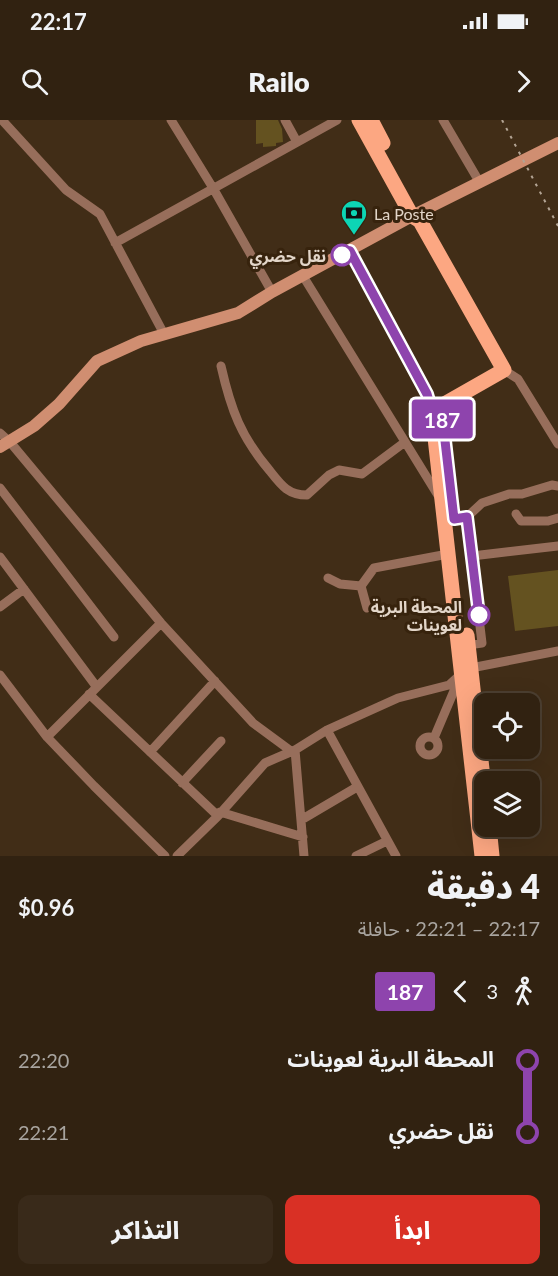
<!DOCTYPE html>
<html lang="ar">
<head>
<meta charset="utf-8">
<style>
  :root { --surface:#312211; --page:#392a1a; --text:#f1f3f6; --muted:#a8a49f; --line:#4c3f31; --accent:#d93025 }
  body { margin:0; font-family:Lato,"Noto Sans Arabic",sans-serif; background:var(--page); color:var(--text); direction:rtl; height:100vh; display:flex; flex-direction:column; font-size:22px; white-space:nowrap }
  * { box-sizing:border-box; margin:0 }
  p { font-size:20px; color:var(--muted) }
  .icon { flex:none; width:33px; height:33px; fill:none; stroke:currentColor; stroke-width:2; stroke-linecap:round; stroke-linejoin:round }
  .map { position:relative; height:736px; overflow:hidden; direction:ltr }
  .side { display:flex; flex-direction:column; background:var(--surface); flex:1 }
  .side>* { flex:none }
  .badge { padding:0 12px; border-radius:4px; font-size:21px; line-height:39px }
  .controls { position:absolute; left:474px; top:573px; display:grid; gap:12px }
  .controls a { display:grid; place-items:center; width:66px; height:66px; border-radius:12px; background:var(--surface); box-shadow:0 6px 24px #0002,0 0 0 2px var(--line); font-size:30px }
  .map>.badge { position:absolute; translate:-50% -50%; box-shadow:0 0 0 3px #fff }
  .legs { display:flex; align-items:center; gap:9px; height:66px; padding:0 18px; font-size:20px }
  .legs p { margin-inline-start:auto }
  .overview { display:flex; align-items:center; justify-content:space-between; height:102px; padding:0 18px }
  h1 { font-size:33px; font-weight:800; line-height:45px }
  .primary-button { display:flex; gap:12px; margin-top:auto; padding:12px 18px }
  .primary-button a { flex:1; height:69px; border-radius:12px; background:var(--accent); color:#fff; font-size:24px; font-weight:800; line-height:69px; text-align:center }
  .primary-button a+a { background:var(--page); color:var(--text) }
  ul { padding:0 18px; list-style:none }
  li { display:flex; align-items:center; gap:21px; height:72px; font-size:22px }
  li i { display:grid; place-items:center; width:9px; height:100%; margin:0 8px; background:currentColor }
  li i::after { content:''; width:15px; height:15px; margin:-8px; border:4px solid; border-radius:50%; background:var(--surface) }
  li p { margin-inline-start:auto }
  li:first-child i { background:linear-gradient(#0000 50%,currentColor 0) }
  li:last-child i { background:linear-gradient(currentColor 50%,#0000 0) }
  .status { display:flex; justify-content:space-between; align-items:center; height:42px; padding:0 30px; background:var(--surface); direction:ltr }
  .status svg { height:16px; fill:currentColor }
  header { display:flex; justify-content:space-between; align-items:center; height:78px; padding:0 18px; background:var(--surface); font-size:27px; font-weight:800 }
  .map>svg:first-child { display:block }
</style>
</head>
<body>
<div class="status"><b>22:17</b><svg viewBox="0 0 49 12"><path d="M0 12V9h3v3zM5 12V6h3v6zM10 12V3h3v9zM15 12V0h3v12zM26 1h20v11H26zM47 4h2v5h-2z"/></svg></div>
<header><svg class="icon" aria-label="forward" viewBox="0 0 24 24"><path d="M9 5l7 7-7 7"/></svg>Railo<svg class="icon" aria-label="search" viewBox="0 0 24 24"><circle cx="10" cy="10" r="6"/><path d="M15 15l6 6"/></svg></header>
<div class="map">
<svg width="558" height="736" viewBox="0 0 558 736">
  <rect width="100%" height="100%" fill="#412d17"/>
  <path fill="#645220" d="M256,0H278L282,9L283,22L276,23V26L263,27V23L256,24Z
    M558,450V506L515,511L508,456Z"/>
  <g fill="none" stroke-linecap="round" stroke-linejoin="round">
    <path stroke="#976e5b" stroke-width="9" d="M2,0L66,70L100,94L164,214
      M171,0L213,68L272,172
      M285,0L297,22
      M443,0L480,63
      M115,123L337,0
      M350,131L427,274L432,291
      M303,156L439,377
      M221,246C231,290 241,317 270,351C281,365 288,375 307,375L329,355L339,350L362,354L405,322
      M504,250L518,259L558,324
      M0,313L10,322L161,503L253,603L291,631
      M0,368L114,517
      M516,394L521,401H548L558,398
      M467,397L482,383L509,374H522L552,365L558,366
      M454,399L467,397L482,523L468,525
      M472,436L558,426
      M0,437L96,566
      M328,458L340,464L361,466
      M0,487L24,469
      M367,488L361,466L374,448L448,434
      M0,555L47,617L94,666L165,736
      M89,574L218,696
      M327,610L396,736
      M47,617L161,503
      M420 626a9 9 0 1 1 18 0a9 9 0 1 1-18 0Z
      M434,618L459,559
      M295,630L304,736
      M150,632L215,561
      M182,663L221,621
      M220,692L303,717
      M301,700L357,667
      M177,736L218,696L265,643L295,630L327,610L398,578L449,565L461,554L471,548L558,531
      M356,736L387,721"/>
    <path stroke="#d08e71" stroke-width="12" d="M0,327L34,306L59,284L97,241L141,221L238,193L272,172L412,96L558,23"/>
    <path stroke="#fca782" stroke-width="15" d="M359,0L412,96L420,101L504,250L432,291L482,736
      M371,0L383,23
      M467,515L484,667
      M489,706L492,736"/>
    <path stroke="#b3a494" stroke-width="2" stroke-dasharray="3 6" stroke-linecap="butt" d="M502,0L558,106"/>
  </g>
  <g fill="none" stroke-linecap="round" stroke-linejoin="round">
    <g stroke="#fff" stroke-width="14">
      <path id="line-1" d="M342,135L350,131L427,274L432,291L441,286L454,399L467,397L479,495"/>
    </g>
    <use href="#line-1" stroke="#8e44ad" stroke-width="9"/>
  </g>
  <defs>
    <g id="bank-pin" transform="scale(1.35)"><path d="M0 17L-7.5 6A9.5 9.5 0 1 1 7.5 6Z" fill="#0dd5b5" stroke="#37230d"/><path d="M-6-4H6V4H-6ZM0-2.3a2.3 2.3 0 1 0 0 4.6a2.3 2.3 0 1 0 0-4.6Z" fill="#111"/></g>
  </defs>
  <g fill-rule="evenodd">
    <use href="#bank-pin" x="354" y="93"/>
  </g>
  <g fill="#fff" stroke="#8e44ad" stroke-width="3">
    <circle cx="342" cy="135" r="10"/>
    <circle cx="479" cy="495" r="10"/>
  </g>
  <g text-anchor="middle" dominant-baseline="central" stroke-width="6" stroke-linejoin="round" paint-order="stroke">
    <g font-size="16" fill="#e3d6c9" stroke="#37230d" text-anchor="start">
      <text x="374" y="93">La Poste</text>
    </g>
    <g font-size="16" font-weight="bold" fill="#e3d6c9" stroke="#37230d" text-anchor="end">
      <text x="326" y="135">نقل حضري</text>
      <text x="462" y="486">المحطة البرية<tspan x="462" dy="18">لعوينات</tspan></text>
    </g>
  </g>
</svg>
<div class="controls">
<a><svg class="icon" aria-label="locate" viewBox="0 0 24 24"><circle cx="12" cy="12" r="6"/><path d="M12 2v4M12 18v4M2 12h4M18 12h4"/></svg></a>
<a><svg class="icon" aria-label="layers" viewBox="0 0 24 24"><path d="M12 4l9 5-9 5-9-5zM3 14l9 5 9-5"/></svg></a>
</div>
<b class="badge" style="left:442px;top:299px;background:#8e44ad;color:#fff">187</b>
</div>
<section class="side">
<div class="overview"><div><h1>4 دقيقة</h1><p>22:17 – 22:21 · حافلة</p></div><b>$0.96</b></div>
<div class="legs"><svg class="icon" aria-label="walk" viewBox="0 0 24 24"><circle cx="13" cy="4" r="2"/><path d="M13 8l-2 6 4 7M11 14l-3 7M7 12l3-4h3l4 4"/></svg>3<svg class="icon" aria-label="back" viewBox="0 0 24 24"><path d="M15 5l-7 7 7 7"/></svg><b class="badge" style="background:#8e44ad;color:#fff">187</b></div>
<ul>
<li><i style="color:#8e44ad"></i><b>المحطة البرية لعوينات</b><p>22:20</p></li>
<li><i style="color:#8e44ad"></i><b>نقل حضري</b><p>22:21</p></li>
</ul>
<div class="primary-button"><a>ابدأ</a><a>التذاكر</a></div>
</section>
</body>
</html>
